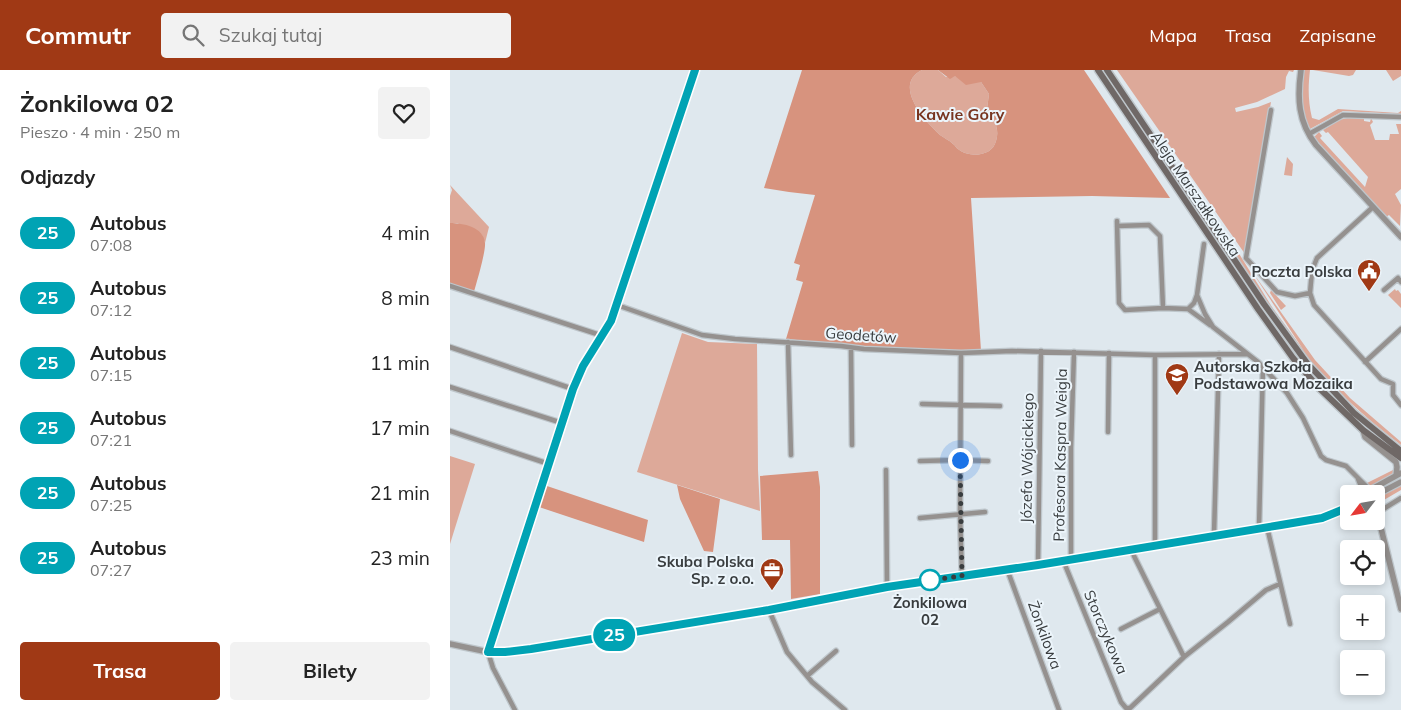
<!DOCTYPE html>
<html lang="pl">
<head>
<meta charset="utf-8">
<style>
  :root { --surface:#fff; --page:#f2f2f2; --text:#222; --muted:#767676; --accent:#a03915 }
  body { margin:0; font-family:Mulish,sans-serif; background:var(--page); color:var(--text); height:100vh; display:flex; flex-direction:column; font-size:19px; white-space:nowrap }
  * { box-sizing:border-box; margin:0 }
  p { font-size:16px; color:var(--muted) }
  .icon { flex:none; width:28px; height:28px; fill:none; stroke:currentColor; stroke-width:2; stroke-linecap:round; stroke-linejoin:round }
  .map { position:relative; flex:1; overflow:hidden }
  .sheet { display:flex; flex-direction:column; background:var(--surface); width:450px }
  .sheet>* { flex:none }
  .badge { padding:0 10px; border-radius:16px; font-size:18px; line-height:32px }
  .needle { width:32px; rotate:239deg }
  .buttons { position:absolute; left:890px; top:415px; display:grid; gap:10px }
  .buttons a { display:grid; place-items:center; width:45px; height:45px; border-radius:5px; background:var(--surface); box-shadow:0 2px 8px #0003; font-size:25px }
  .you { position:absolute; width:25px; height:25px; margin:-12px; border:4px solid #fff; border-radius:50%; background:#1a73e8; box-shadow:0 0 0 8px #1a73e833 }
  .map>.badge { position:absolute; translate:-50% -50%; box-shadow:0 0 0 2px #fff }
  h2 { padding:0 20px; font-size:19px; line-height:45px }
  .round { display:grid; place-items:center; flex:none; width:52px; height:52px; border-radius:5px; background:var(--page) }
  .head { display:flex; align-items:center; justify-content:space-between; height:85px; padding:0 20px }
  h1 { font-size:24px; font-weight:700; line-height:38px }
  .button { display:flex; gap:10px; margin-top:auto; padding:10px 20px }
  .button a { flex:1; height:58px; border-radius:5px; background:var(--accent); color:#fff; font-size:20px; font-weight:700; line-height:58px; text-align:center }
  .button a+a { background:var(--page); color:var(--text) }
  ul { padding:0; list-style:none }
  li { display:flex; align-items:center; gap:15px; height:65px; padding:0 20px }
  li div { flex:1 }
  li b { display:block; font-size:19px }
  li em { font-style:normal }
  li .badge { min-width:55px; font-weight:700; text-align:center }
  header { display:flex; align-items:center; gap:30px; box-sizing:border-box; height:70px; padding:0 25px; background:var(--accent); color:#fff }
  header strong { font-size:24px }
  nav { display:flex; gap:28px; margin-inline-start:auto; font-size:18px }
  .search { width:350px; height:45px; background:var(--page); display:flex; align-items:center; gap:12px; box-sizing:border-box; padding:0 18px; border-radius:5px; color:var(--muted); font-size:19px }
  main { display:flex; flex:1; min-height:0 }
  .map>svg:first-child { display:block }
</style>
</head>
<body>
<header>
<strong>Commutr</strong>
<div class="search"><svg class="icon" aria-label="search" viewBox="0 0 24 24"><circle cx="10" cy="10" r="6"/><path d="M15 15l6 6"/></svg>Szukaj tutaj</div>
<nav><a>Mapa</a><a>Trasa</a><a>Zapisane</a></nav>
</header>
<main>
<section class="sheet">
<div class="head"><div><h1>Żonkilowa 02</h1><p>Pieszo · 4 min · 250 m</p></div><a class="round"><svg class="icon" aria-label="heart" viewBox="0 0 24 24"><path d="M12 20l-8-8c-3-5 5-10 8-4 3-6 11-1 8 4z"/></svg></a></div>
<h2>Odjazdy</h2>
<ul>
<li><span class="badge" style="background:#00a3b4;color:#fff">25</span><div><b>Autobus</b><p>07:08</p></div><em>4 min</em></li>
<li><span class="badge" style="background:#00a3b4;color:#fff">25</span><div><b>Autobus</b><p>07:12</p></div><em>8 min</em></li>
<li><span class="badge" style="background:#00a3b4;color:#fff">25</span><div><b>Autobus</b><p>07:15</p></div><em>11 min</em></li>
<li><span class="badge" style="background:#00a3b4;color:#fff">25</span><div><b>Autobus</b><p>07:21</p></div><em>17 min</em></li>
<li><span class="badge" style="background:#00a3b4;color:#fff">25</span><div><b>Autobus</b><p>07:25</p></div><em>21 min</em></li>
<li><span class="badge" style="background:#00a3b4;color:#fff">25</span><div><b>Autobus</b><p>07:27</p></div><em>23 min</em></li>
</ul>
<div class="button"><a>Trasa</a><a>Bilety</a></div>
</section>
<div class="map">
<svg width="951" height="640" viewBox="0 0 951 640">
  <rect width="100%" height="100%" fill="#dfe8ee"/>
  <path fill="#dda999" d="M472,0H488L496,7L505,6L531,12L539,24L537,39C544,49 550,59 546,71C542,87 519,88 508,79C506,78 505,75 503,74C499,70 494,68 490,65C475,51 442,15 472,0Z
    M650,0H655L770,173L767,175Z
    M667,0H844L843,2L839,1L836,7L835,19L807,32L785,38L786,42L808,37L821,32L795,184Z
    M854,0H860C858,17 858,31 862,48L869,50L888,39L948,43L951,41V44L893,41L860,59C848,43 851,19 854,0Z
    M863,0H906L903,5L899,6Z
    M936,0H951V6L943,11Z
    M901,47H914V51L920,52L921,48L923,52L920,55L925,70H939L940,64H949L946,54H951V119L945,124L951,135L950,156L939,145L936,147L874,80L864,67L869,62L872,66L870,68L915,117L918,107L878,62L876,63L873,60L889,50Z
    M837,87L843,94L842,106L834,105Z
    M0,115L39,157L35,173L32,165L7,153H0V126L2,120Z
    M780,169L822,237L854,281L801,200L865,290L900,328L951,372V375C913,346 878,314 847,277L776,172Z
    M772,174L855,294C884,329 916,355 951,383V385L915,358L883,329L848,291L768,177Z
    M945,219L946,221L948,220L951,224V238L938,225Z
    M821,220L836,236L831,240L820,223Z
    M232,263L258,272L307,274L308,400L310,441L187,402Z
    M0,386L25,394L0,474Z
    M943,400H945C941,410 925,419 915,414Z
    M951,414V420L927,434L928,427Z"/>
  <path fill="#d7937e" d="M352,0H472C442,15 475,51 490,65C494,68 499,70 503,74C505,75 506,78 508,79C519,88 542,87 546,71C550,59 544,49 537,39L539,24L531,12L516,15L505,6L500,9L488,0H634L720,128L642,126L521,128L531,281L433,278L336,269L353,212L346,210L350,195L344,193L365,125L339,122L314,118Z
    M0,153C13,153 34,157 35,173C36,181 26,215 23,225L0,216Z
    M368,401L370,417V524L341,529L340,470H312L310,406Z
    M227,415L270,429L263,482L254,481L230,429Z
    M97,416L198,450L194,472L89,437Z"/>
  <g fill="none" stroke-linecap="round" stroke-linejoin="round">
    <g stroke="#bec6cb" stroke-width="7">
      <path id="minor" d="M821,40L796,188L827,222L845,226L860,223
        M859,64L893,45L951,47
        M923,137L867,188L865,193L862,201L860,223L864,235L931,309L943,314V325L951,335
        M667,151L669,233L675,240L713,238L738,239L760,255
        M667,156L699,155L710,166L713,238
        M754,174L747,225L755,244L763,257L808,292L837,323L853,348L871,386L876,390L896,396L918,418
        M0,216L153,266
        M934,220L948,208L951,212
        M167,235L252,265L285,269L391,276L414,279L511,283L562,281L705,285L797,284
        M738,239L744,233L747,225
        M338,272L341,385
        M0,277L123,319
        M401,278L402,375
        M511,283L510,444L512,506
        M705,285V475
        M915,292L951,259
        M0,317L112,353
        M472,334L550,336
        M0,361L99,394
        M658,362L659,283
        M470,391L510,390L538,391
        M436,400L437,517
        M908,409L913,421
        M927,443L951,428
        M470,448L535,442
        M817,457L840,554
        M809,458L813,296
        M764,465L769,284
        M681,478L684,486L734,587
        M621,489V378L624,282
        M613,490L671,632L676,638H680
        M588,495L591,281
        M557,499L609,640
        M319,540L337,582L362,612L395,640
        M671,559L710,539
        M38,582L43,598L65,640
        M357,606L386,581
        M678,640L734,587L778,552L816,520L830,514"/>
    </g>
    <g stroke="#bec6cb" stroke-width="8">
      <path id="tertiary" d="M851,0C847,28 848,52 866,75L951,167
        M913,360L915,367L946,392L947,397L946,406
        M922,419L951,403
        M912,424L915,419H922
        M926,425L951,412
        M926,435L927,442L951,539
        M0,574L38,582H63L319,540L437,517L588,495L845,453L872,448L899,437
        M38,582L123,319L133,296L161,251L245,0"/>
    </g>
    <g stroke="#bec6cb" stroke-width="9">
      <path id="secondary" d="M648,0L808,239L843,288L868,317L913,360L951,388
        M657,0L814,234L857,293L904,343L951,381"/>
    </g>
    <use href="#minor" stroke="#95918f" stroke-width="4.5"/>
    <use href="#tertiary" stroke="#95918f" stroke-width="5.5"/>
    <use href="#secondary" stroke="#6f6866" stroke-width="6"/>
  </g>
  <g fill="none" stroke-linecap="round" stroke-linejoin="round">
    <g stroke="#fff" stroke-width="11">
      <path id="line" d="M245,0L161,251L133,296L123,319L38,582H55L81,579L319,540L437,517L588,495L831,455L872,448L899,437"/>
    </g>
    <use href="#line" stroke="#00a3b4" stroke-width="8"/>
    <path stroke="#393d3f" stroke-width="5" stroke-dasharray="0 9" d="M480,510L474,511L512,506L510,390"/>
  </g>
  <defs>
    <g id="civic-pin" transform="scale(1.25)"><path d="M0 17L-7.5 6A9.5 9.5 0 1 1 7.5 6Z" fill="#a03915" stroke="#ecf5fb"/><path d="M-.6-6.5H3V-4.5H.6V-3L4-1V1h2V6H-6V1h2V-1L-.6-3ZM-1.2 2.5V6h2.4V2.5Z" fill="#fff"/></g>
    <g id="school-pin" transform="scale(1.25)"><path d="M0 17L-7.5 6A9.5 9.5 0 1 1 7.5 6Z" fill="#a03915" stroke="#ecf5fb"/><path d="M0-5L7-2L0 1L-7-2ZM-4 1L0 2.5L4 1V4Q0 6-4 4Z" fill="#fff"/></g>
    <g id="office-pin" transform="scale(1.25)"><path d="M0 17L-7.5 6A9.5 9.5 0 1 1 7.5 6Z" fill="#a03915" stroke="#ecf5fb"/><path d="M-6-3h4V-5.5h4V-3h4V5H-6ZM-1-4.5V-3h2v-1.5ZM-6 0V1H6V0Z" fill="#fff"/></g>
  </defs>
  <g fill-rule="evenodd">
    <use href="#civic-pin" x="919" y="201"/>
    <use href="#school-pin" x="727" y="305"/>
    <use href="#office-pin" x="322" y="500"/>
  </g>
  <circle fill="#fff" stroke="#00a3b4" stroke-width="2.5" cx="480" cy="510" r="10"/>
  <g text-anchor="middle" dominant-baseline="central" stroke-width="4" stroke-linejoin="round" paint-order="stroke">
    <g font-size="15" fill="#393d3f" stroke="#ecf5fb">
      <text transform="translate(746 124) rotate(56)">Aleja Marszałkowska</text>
      <text transform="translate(411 265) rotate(4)">Geodetów</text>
      <text transform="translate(610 385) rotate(-89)">Profesora Kaspra Weigla</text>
      <text transform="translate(577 388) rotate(-89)">Józefa Wójcickiego</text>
      <text transform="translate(656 562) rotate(67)">Storczykowa</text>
      <text transform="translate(595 565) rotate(70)">Żonkilowa</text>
    </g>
    <g font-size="15" font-weight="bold" fill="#393d3f" stroke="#ecf5fb" text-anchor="end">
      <text x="902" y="201">Poczta Polska</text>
      <text x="744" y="296" text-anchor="start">Autorska Szkoła<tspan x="744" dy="17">Podstawowa Mozaika</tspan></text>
      <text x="304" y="491">Skuba Polska<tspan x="304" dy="17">Sp. z o.o.</tspan></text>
    </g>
    <g font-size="15" font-weight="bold" fill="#393d3f" stroke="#ecf5fb">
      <text x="480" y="532">Żonkilowa<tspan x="480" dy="17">02</tspan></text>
    </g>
    <g font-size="16" font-weight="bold" fill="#783520" stroke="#ecf5fb">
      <text x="510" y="44">Kawie Góry</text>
    </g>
  </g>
</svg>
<div class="buttons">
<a><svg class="needle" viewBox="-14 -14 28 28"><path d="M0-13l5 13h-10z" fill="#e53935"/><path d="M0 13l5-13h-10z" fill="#767676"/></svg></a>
<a><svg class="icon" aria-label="locate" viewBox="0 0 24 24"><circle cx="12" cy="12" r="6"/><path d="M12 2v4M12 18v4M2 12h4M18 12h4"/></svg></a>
<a>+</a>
<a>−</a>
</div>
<div class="you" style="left:510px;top:390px"></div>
<b class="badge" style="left:164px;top:565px;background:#00a3b4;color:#fff">25</b>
</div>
</main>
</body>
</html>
